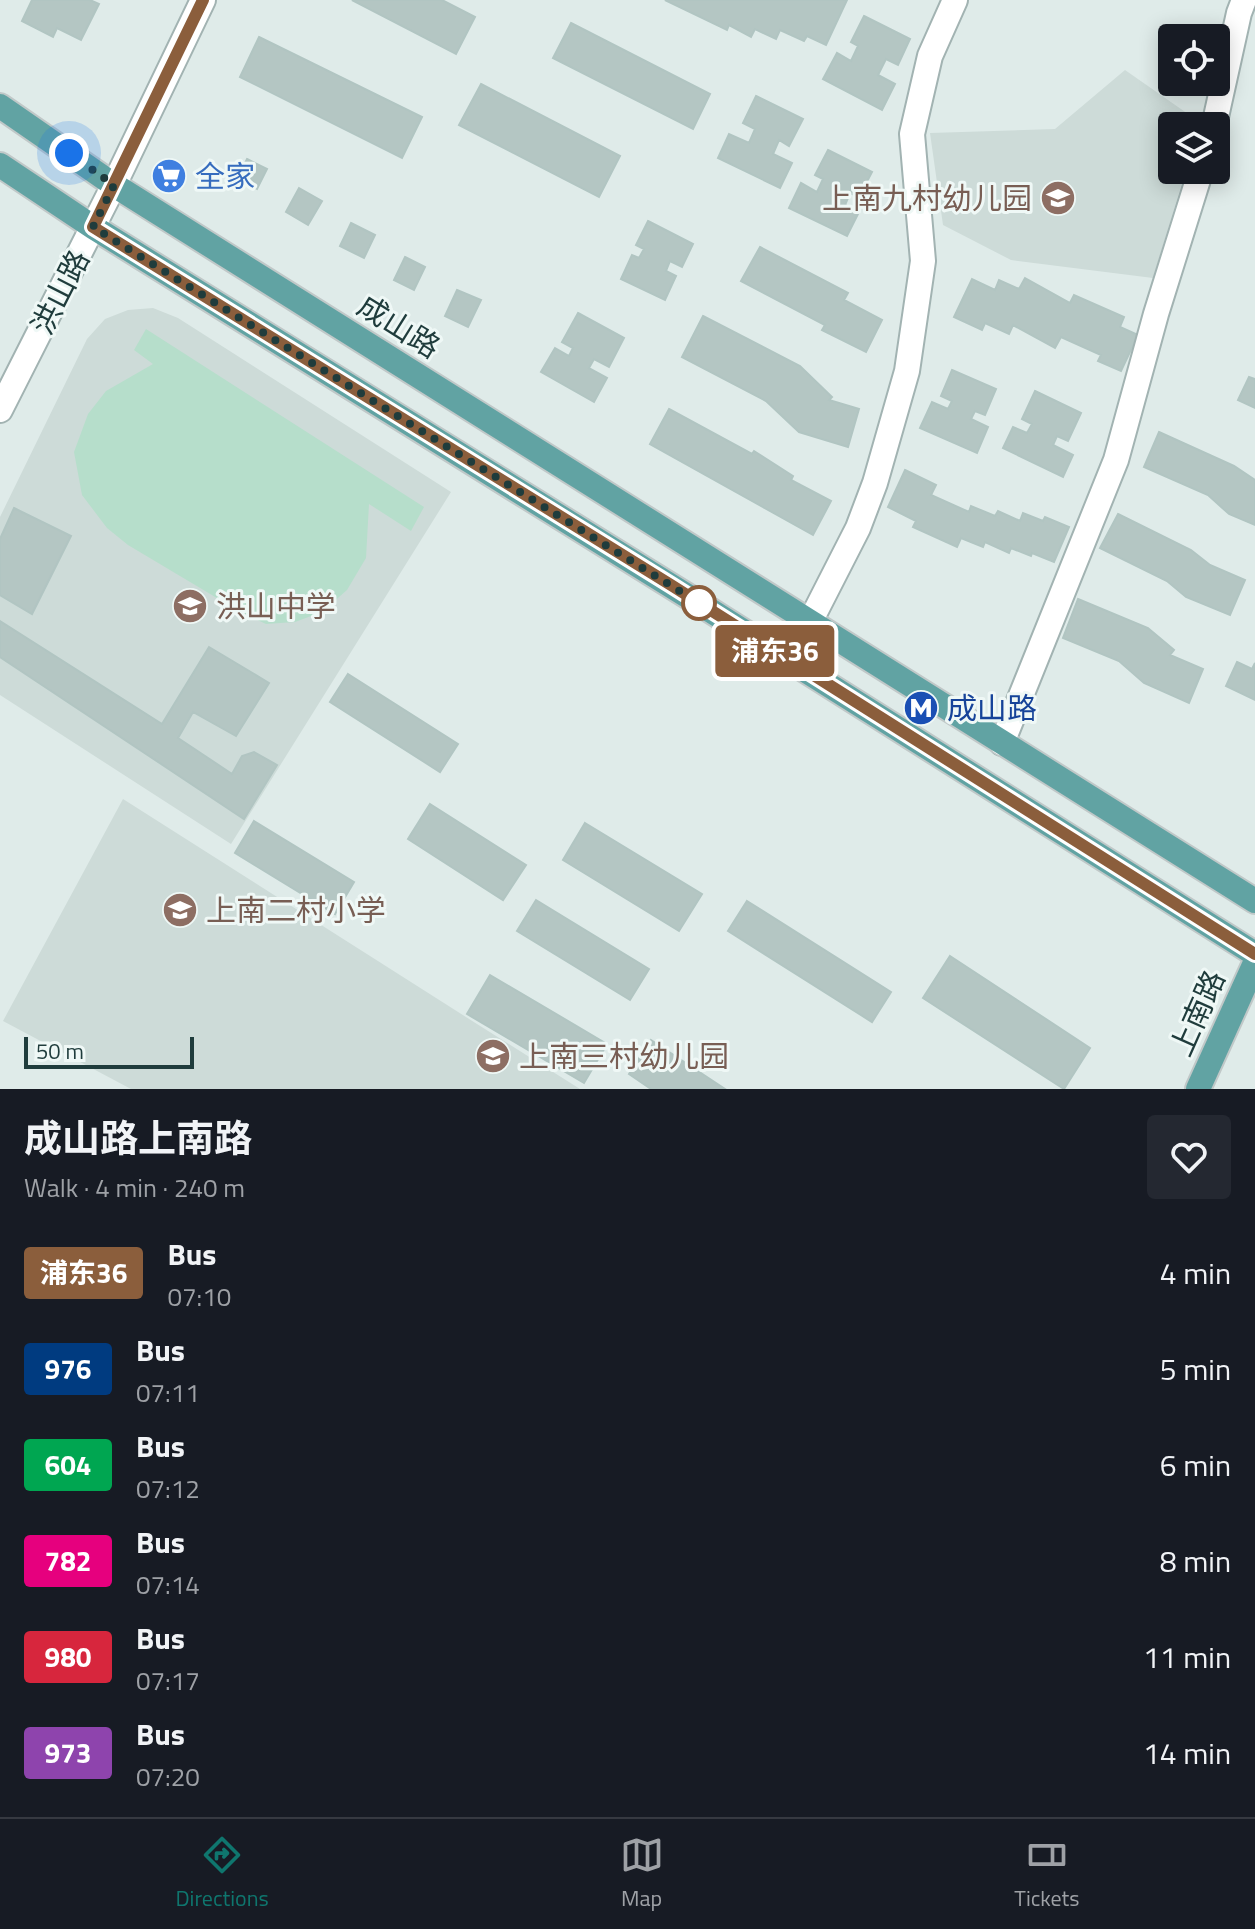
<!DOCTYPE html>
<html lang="en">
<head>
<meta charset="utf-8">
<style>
  :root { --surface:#171b24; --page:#242831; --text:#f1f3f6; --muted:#9ea1a6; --line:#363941; --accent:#0f766e }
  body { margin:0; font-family:"Titillium Web","Noto Sans SC",sans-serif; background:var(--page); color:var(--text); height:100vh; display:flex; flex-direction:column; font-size:30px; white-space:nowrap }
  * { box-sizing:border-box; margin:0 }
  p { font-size:26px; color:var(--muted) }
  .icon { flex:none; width:44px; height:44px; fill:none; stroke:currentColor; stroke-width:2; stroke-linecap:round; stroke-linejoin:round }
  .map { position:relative; height:1089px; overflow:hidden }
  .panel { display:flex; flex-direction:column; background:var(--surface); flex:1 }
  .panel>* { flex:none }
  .badge { padding:0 16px; border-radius:6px; font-size:28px; line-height:52px }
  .tools { position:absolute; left:1158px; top:24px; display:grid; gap:16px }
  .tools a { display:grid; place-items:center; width:72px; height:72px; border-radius:8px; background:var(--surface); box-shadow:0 4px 20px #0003; font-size:40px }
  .scale { position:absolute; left:24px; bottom:20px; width:170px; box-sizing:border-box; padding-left:8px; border:4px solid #1f3c3c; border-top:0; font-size:22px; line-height:28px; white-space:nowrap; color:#1f3c3c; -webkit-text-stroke:6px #eff8f6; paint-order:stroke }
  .you { position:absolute; width:40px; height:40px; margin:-20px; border:6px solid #fff; border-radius:50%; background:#1a73e8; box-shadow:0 0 0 12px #1a73e833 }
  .map>.badge { position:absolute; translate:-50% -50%; box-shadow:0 0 0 4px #fff }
  .round { display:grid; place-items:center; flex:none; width:84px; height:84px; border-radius:8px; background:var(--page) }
  .headline { display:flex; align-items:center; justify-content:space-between; height:136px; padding:0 24px }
  h1 { font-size:38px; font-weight:700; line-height:60px }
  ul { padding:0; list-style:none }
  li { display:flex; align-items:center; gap:24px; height:96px; padding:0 24px }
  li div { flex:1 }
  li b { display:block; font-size:30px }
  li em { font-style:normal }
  li .badge { min-width:88px; font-weight:700; text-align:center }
  .menu { display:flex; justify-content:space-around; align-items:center; height:112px; border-top:2px solid var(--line); background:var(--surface); font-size:22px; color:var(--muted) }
  .menu a { display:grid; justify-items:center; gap:4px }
  .menu .active { color:var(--accent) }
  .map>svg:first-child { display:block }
</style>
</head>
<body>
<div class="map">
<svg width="1255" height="1089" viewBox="0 0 1255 1089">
  <rect width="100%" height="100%" fill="#dfebe9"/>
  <path fill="#cddbd8" d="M1125,70L1201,123L1200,126H1172V170H1186L1153,278L1011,260L943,225L930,133L1055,129Z
    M153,308L178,318L451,492L231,844L0,695V517L87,339L105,319L128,310Z
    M123,799L477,1024L580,1089H131L3,1021Z"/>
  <path fill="#b6decb" d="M146,329L424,507L411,531L369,504L366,558L347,590L322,612L295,622L266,624L237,610L128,545L107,528L82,495L74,452L88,414L106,391L153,364L134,350Z"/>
  <path fill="#b4c6c3" stroke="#b1c5c2" stroke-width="2" d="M32,0H90L99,4L81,40L57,28L53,37L22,21Z
    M352,0H442L475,17L456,54Z
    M665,0H847L826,45L807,36L804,41L780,30L776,39L755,29L751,37L729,25L727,30Z
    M864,16L910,39L898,65L886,59L878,75L895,84L882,110L823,79L837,53L851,61L858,46L851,42Z
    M571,23L710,94L693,129L553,58Z
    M259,37L422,117L402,158L240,77Z
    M481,84L620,156L599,197L459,125Z
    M756,96L803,119L789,146L779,140L773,154L792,163L780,188L718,158L729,134L749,143L755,129L743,123Z
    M828,150L872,172L859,197L850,193L845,205L859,212L847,236L789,208L801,183L817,192L823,179L815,175Z
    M247,159L267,169L257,189L237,179Z
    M299,188L322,201L308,225L286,212Z
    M648,221L693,244L682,267L670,261L666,271L676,276L665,300L621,279L632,255L639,258L644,249L636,245Z
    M351,223L375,235L364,258L340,246Z
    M760,247L848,293L844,300L882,320L866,352L822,330L825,325L741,281Z
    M405,257L425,267L414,290L394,280Z
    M1025,278L1070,303L1074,295L1124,317L1120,327L1138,335L1121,371L1098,361L1101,355L1061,337L1055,348L1013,325L1009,334L985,323L982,330L954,317L972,279L995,290L999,280L1019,289Z
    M457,290L481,300L468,327L445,316Z
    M578,313L624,338L609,367L594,359L589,368L607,378L594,402L541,372L555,348L569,356L573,348L562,342Z
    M703,316L800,366L832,397L829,400L859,409L848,447L799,432L766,401L682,357Z
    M952,370L996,389L985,415L975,411L971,419L988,427L977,453L920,428L932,402L948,409L952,401L941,396Z
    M1249,377L1255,379V408L1238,400Z
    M1035,391L1081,413L1068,441L1057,436L1053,445L1073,455L1063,477L1003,448L1013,427L1027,433L1032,424L1022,419Z
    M669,409L752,454L754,451L793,476L791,480L831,501L813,535L650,444Z
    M1159,432L1234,466L1255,480V525L1229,514L1208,495L1144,467Z
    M905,470L936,485L931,495L969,512L971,506L995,516L998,511L1020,521L1023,513L1043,521L1045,517L1069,527L1054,562L1032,553L1031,556L1011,548L1009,553L985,542L983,547L961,538L957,547L913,527L916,521L888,507Z
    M14,508L71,536L32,614L0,595V539Z
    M1118,514L1191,550L1210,565L1245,580L1230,615L1186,597L1167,581L1100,548Z
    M1078,599L1148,628L1174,650L1170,655L1203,669L1189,703L1144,683L1119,661L1063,638Z
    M0,621L162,724L209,647L269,683L236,736L193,712L178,738L232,774L242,756L254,752L277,765L244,819L0,657Z
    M1237,662L1252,669L1255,663V700L1226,686Z
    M348,674L458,744L440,772L330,702Z
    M430,804L526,865L503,900L408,839Z
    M254,821L354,882L335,914L235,853Z
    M585,823L702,894L679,931L563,860Z
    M536,900L649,969L630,1000L517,931Z
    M747,901L891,992L872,1022L728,931Z
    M950,956L1090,1048L1064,1089L923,998Z
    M490,975L607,1044L584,1083L467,1014Z
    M651,1040L725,1089H651L629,1074Z"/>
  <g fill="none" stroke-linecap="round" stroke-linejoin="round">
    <g stroke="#a2b3b2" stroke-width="28">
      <path id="minor" d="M1214,126L1239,13L1244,0
        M0,410L114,185L203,0
        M810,622L858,528L875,483L907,371L923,261L912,134L930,56L955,0
        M1002,743L1116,460L1156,314L1201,170"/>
    </g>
    <g stroke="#c0c8c8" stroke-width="28">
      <path id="major" d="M0,106L114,185L1255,901
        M0,165L93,227L697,602L1255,954
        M1198,1089L1255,963"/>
    </g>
    <use href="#minor" stroke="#fff" stroke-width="24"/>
    <use href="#major" stroke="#61a3a3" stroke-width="24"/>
  </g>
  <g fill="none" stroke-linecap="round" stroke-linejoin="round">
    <g stroke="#fff" stroke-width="18">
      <path id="line" d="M203,0L93,227L671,585L1255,954"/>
    </g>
    <use href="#line" stroke="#8b5e3c" stroke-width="12"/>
    <path stroke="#1f3c3c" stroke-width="8" stroke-dasharray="0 14.4" d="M69,153L114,185L93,227L699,603"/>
  </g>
  <defs>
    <g id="supermarket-disc" transform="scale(1.8)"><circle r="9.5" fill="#3f7fe0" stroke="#eff8f6"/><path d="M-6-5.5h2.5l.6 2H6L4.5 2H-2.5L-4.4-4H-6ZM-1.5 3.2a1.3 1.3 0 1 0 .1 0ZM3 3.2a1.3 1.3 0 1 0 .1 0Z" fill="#fff"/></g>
    <g id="school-disc" transform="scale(1.8)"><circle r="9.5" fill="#8d6e63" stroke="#eff8f6"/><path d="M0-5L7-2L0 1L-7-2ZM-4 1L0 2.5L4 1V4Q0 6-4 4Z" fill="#fff"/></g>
    <g id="metro-disc" transform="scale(1.8)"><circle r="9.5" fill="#1a4fb4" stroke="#eff8f6"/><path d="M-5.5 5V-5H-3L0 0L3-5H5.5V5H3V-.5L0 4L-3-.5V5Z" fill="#fff"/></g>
  </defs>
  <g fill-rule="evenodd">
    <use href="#supermarket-disc" x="169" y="176"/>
    <use href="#school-disc" x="1058" y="198"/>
    <use href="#school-disc" x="190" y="606"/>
    <use href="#metro-disc" x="921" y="708"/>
    <use href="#school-disc" x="180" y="910"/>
    <use href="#school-disc" x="493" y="1056"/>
  </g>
  <circle fill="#fff" stroke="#8b5e3c" stroke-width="4" cx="699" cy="603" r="16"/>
  <g text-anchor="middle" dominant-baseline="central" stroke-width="6" stroke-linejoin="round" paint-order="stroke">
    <g font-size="30" fill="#366cbe" stroke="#eff8f6" text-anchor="start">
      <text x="195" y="176">全家</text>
    </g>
    <g font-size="30" fill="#785e54" stroke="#eff8f6" text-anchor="start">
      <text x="1032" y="198" text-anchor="end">上南九村幼儿园</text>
      <text x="216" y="606">洪山中学</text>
      <text x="206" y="910">上南二村小学</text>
      <text x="519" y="1056">上南三村幼儿园</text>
    </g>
    <g font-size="30" fill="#1f3c3c" stroke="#eff8f6">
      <text transform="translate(60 292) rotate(-63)">洪山路</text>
      <text transform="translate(399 326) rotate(32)">成山路</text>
      <text transform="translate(1197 1013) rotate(-66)">上南路</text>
    </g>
    <g font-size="30" fill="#164399" stroke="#eff8f6" text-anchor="start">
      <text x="947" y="708">成山路</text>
    </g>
  </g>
</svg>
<div class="tools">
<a><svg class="icon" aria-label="locate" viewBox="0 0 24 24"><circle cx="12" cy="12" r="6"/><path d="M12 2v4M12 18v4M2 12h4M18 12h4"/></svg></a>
<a><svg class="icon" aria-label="layers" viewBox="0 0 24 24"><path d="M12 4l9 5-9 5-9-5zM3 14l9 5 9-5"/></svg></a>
</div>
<div class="scale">50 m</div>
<div class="you" style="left:69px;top:153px"></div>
<b class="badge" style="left:775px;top:651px;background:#8b5e3c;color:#fff">浦东36</b>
</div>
<section class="panel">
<div class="headline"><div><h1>成山路上南路</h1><p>Walk · 4 min · 240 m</p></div><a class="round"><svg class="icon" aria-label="heart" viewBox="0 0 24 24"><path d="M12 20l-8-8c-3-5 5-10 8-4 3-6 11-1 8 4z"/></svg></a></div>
<ul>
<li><span class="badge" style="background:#8b5e3c;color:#fff">浦东36</span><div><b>Bus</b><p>07:10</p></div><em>4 min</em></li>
<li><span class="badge" style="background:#003b80;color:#fff">976</span><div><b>Bus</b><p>07:11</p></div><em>5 min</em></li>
<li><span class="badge" style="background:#00a651;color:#fff">604</span><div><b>Bus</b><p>07:12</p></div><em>6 min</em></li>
<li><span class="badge" style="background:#e6007e;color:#fff">782</span><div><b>Bus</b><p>07:14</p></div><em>8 min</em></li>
<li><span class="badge" style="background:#d7263d;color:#fff">980</span><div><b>Bus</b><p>07:17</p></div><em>11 min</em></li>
<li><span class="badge" style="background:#8e44ad;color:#fff">973</span><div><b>Bus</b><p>07:20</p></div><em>14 min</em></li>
</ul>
</section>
<nav class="menu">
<a class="active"><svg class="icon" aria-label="directions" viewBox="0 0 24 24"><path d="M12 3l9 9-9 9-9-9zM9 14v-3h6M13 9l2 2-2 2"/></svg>Directions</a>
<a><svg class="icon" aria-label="map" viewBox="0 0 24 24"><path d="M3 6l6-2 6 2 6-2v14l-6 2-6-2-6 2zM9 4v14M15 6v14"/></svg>Map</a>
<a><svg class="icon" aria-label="tickets" viewBox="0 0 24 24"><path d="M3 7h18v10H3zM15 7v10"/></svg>Tickets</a>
</nav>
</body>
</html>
